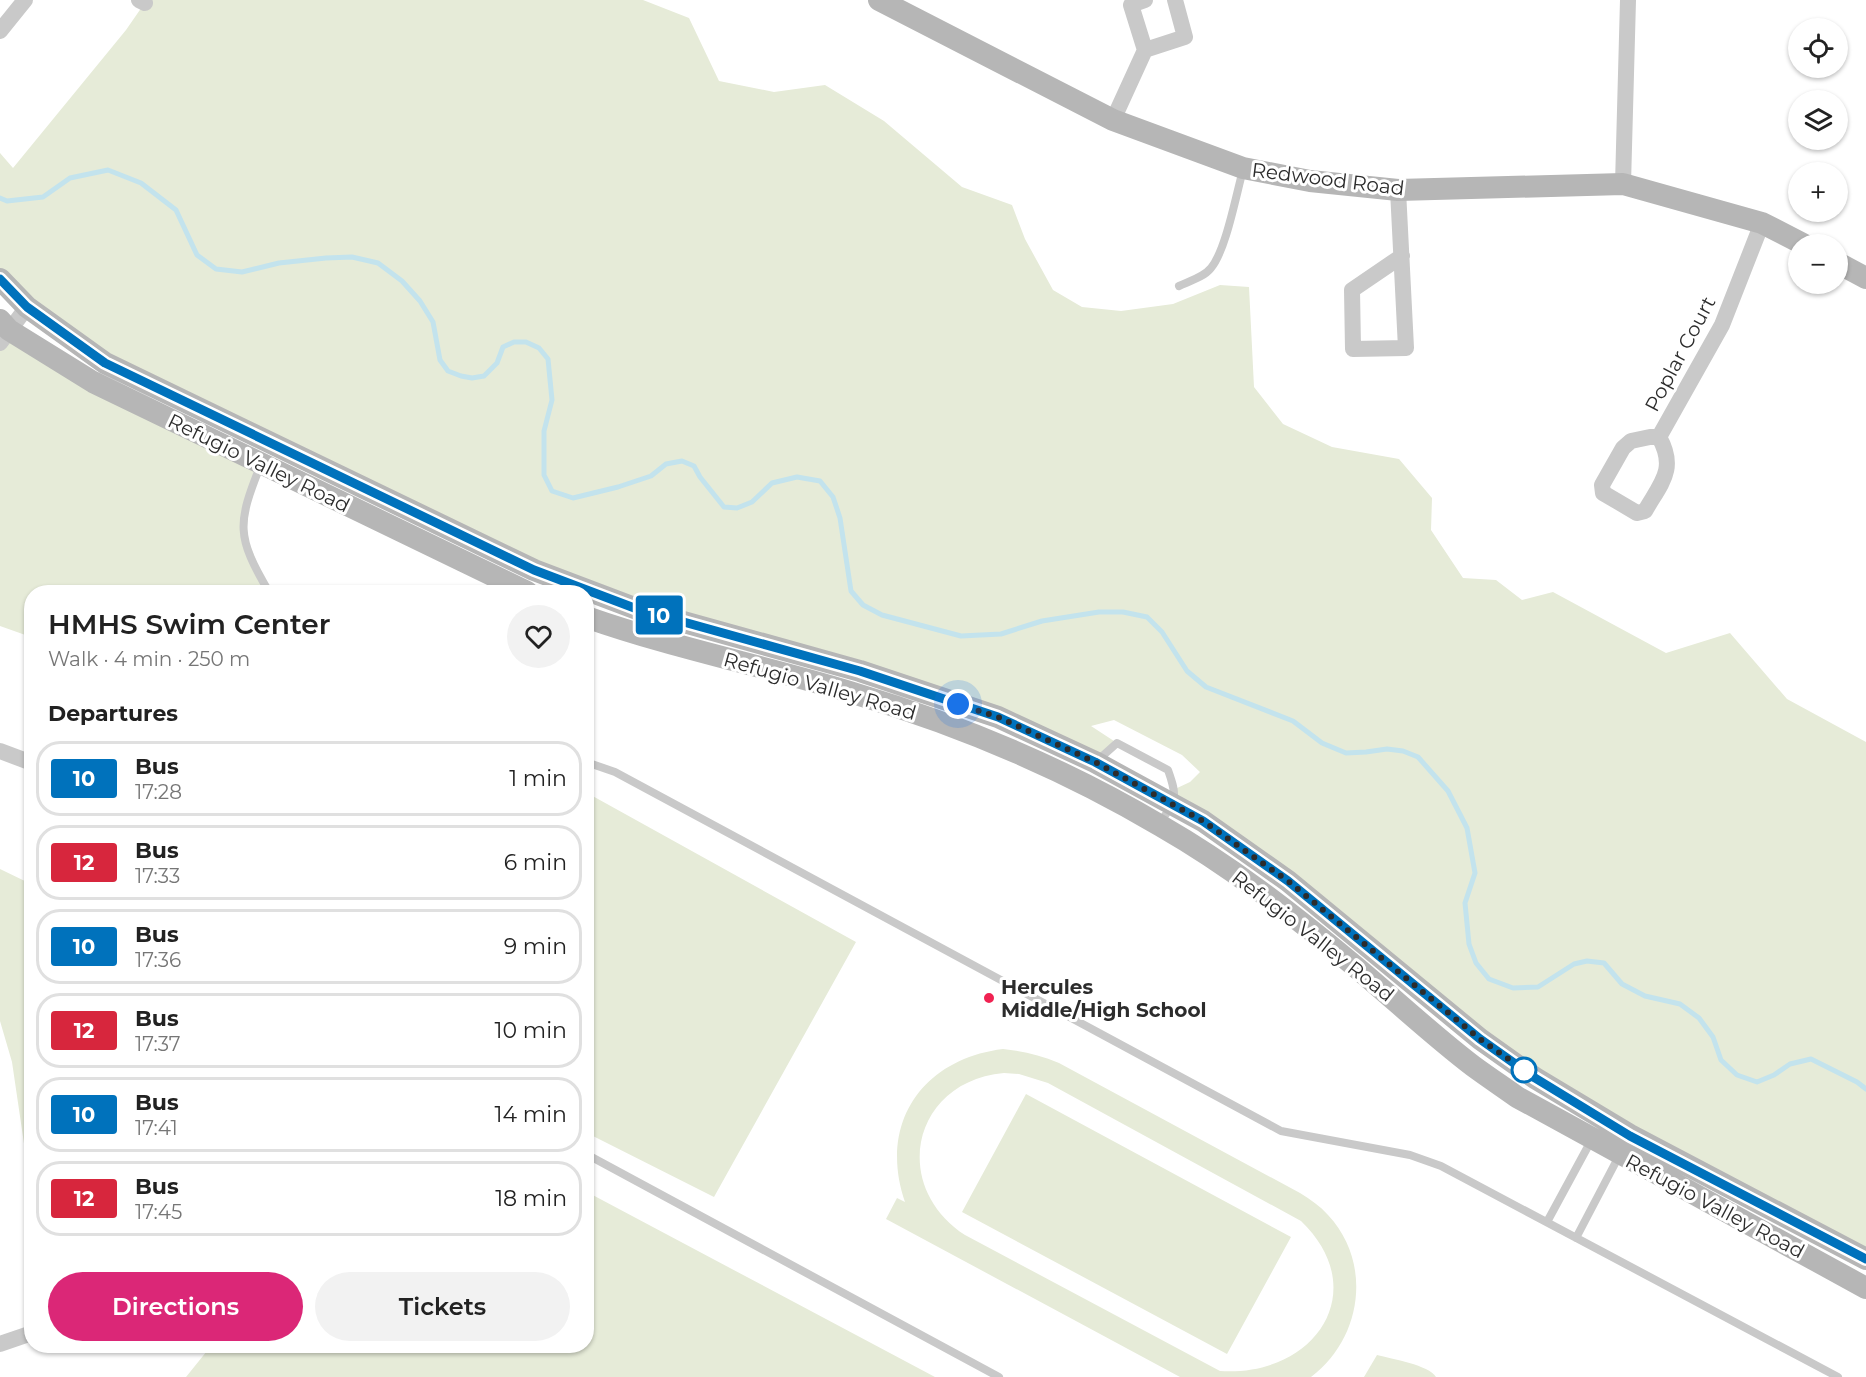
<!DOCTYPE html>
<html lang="en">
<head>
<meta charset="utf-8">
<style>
  :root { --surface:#fff; --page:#f2f2f2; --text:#222; --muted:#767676; --line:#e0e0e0; --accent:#db2777 }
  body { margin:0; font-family:Montserrat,sans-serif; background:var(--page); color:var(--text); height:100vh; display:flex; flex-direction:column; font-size:22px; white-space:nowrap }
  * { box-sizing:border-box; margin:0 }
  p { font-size:20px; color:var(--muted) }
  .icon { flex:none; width:33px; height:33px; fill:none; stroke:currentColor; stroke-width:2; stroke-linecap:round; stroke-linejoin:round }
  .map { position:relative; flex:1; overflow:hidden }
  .side { position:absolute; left:24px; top:585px; width:570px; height:768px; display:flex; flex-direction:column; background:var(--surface); border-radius:24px; box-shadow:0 2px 4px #0004 }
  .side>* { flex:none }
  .badge { padding:0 12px; border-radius:4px; font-size:21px; line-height:39px }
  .buttons { position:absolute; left:1788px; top:18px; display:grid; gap:12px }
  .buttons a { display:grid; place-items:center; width:60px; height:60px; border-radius:50%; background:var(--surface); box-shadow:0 2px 4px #0004; font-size:30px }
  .you { position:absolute; width:30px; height:30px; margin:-15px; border:4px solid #fff; border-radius:50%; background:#1a73e8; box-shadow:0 0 0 9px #1a73e833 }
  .map>.badge { position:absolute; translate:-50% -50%; box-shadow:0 0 0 3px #fff }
  h2 { padding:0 24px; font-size:22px; line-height:54px }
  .round { display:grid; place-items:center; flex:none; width:63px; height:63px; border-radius:32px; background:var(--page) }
  .head { display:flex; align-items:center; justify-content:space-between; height:102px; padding:0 24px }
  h1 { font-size:28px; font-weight:600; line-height:45px }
  .primary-button { display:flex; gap:12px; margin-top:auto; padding:12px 24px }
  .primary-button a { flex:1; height:69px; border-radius:36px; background:var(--accent); color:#fff; font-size:24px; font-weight:600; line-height:69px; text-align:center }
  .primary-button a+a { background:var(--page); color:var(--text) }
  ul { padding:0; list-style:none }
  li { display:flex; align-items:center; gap:18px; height:75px; margin:0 12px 9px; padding:0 12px; border:3px solid var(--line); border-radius:24px }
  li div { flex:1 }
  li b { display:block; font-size:22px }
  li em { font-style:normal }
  li .badge { min-width:66px; font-weight:700; text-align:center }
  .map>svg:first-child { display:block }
</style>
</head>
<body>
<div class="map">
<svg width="1866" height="1377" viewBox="0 0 1866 1377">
  <rect width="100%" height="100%" fill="#fff"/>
  <path fill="#e6ebd8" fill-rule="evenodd" d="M139,0H643L689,18L719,81L774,92L825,85L884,121L962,187L1012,205L1025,239L1053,290L1082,307L1121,311L1173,304L1220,285L1249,287L1254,387L1283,424L1332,447L1399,459L1432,498L1431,530L1463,578L1496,580L1522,600L1553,592L1666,653L1730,633L1787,699L1866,742V1259L1630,1135L1172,805L1175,789L1190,782L1200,772L1182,755L1114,720L1091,726L1117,743L1095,762L998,717L637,609L105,363L0,279V153L13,168L126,30L144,4Z
    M9,330L261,464L242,526L269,592H32L31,637L0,626V343Z
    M589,794L856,942L714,1197L587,1133L586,798Z
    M0,869L31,884L32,1161L27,1164L12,1062L0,1021Z
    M1003,1049C1023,1051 1040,1055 1059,1063L1300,1193C1310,1199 1320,1206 1328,1215C1373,1263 1362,1339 1311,1377H1180L886,1219L897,1198L905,1202C878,1124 922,1059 1003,1049ZM1004,1073L1019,1074L1048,1083L1301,1221C1373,1290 1316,1377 1220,1371L965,1235C889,1185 913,1081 1004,1073Z
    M1026,1094L1291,1237L1227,1354L962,1212Z
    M587,1192L935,1377H186L211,1346H586Z
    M1377,1355C1392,1359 1429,1365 1436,1377H1364Z"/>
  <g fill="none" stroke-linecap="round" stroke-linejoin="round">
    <path stroke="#c3e3ed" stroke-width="5" d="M0,198L7,201L43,197L70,178L108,170L141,183L176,210L197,255L216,269L242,272L279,263L326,258L352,257L378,263L402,281L420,301L433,322L440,360L448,371L461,376L472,378L484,376L497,363L503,347L514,342H526L539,348L548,359L552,400L544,431V475L552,491L573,498L618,487L651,476L666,464L682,461L694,466L700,477L724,507L737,508L752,502L772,483L797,477L820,481L833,497L840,518L851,591L863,605L882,615L961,636L1001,634L1042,621L1099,612H1123L1147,617L1162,632L1187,671L1206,687L1293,721L1322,743L1346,753L1366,752L1387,749L1403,751L1418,757L1448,791L1467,828L1475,873L1465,903L1469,944L1476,963L1489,979L1513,988L1538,987L1574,964L1587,961L1604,963L1622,984L1645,996L1680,1004L1699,1018L1713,1037L1721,1060L1737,1075L1757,1082L1774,1075L1790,1064L1811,1059L1857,1082L1866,1089"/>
    <path stroke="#c9c9c9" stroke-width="8" d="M1179,286C1190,281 1204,277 1211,268C1226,250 1236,195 1243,170
      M261,464C237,524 236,536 269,592
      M1098,760L1117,743L1168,770C1178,798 1176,800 1159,824
      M586,762L615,772L1281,1131L1410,1155L1441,1166L1838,1377
      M586,1154L999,1377
      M1547,1222L1592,1139
      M1576,1238L1620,1154"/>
    <path stroke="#c9c9c9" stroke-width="16" d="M139,0L145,3
      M0,31L25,0
      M1145,50L1185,37L1175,0
      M1113,120L1145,50L1131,5L1145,0
      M1623,184L1628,0
      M1398,190L1406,348L1353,349L1352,290L1402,256
      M0,343L27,307
      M1650,437H1659C1677,469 1661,483 1645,511L1637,513L1603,493L1602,485L1623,448L1631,441Z
      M1659,437L1722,325L1762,223
      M0,751L32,763
      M0,1344L32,1333"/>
    <path stroke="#b6b6b6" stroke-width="22" d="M879,0L1113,120L1243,168L1310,181L1398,190L1623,184L1762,223L1803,244
      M1838,263L1866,278
      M0,279L27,307L105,363L534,570L637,609L860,671L998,717L1095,762L1203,821L1288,881L1480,1039L1535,1078L1630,1135L1866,1259
      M0,320L9,330L93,382L527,592
      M586,617C674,648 765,666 853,693C960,725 1065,769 1161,826C1229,865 1291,913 1351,963C1392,997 1431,1034 1473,1066C1488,1077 1503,1087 1517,1097L1866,1288"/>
  </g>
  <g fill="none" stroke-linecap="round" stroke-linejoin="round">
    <g stroke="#fff" stroke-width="14">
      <path id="line" d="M0,279L27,307L105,363L534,570L637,609L860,671L998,717L1095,762L1203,821L1288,881L1480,1039L1535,1078L1630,1136L1866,1259"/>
    </g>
    <use href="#line" stroke="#0072bc" stroke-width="9"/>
    <path stroke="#2c2c2c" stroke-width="6" stroke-dasharray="0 10.8" d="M958,704L998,717L1095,762L1203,821L1288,881L1480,1039L1524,1070"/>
  </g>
  <circle fill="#f02252" stroke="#fff" stroke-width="2" cx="989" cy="998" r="6"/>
  <circle fill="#fff" stroke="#0072bc" stroke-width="3" cx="1524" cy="1070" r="12"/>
  <g text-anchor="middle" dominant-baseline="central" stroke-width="6" stroke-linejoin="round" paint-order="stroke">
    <g font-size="20" fill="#2c2c2c" stroke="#fff">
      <text transform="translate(1328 179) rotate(7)">Redwood Road</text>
      <text transform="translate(1680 354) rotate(-62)">Poplar Court</text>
      <text transform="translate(259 463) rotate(26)">Refugio Valley Road</text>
      <text transform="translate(820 686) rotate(16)">Refugio Valley Road</text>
      <text transform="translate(1313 936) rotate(38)">Refugio Valley Road</text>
      <text transform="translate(1715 1206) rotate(28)">Refugio Valley Road</text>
    </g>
    <g font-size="20" font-weight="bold" fill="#2c2c2c" stroke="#fff" text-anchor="start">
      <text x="1001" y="987">Hercules<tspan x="1001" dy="23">Middle/High School</tspan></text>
    </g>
  </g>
</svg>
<div class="buttons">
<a><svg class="icon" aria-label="locate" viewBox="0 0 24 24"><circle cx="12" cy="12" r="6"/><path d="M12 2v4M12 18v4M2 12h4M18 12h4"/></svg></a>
<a><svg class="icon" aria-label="layers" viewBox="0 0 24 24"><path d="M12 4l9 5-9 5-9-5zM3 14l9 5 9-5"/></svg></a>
<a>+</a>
<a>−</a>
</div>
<div class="you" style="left:958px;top:704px"></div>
<b class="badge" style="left:659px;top:615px;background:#0072bc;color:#fff">10</b>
<section class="side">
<div class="head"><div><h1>HMHS Swim Center</h1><p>Walk · 4 min · 250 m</p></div><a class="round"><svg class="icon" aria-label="heart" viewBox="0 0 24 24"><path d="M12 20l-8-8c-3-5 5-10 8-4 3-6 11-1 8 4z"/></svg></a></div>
<h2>Departures</h2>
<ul>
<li><span class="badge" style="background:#0072bc;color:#fff">10</span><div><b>Bus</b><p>17:28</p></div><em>1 min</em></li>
<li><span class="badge" style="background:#d7263d;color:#fff">12</span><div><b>Bus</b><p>17:33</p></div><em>6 min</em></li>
<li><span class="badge" style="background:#0072bc;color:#fff">10</span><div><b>Bus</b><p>17:36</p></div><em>9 min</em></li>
<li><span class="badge" style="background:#d7263d;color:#fff">12</span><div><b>Bus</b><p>17:37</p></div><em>10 min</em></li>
<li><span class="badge" style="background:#0072bc;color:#fff">10</span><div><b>Bus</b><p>17:41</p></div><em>14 min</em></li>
<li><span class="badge" style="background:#d7263d;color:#fff">12</span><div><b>Bus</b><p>17:45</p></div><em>18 min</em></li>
</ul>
<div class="primary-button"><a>Directions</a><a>Tickets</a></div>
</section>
</div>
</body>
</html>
